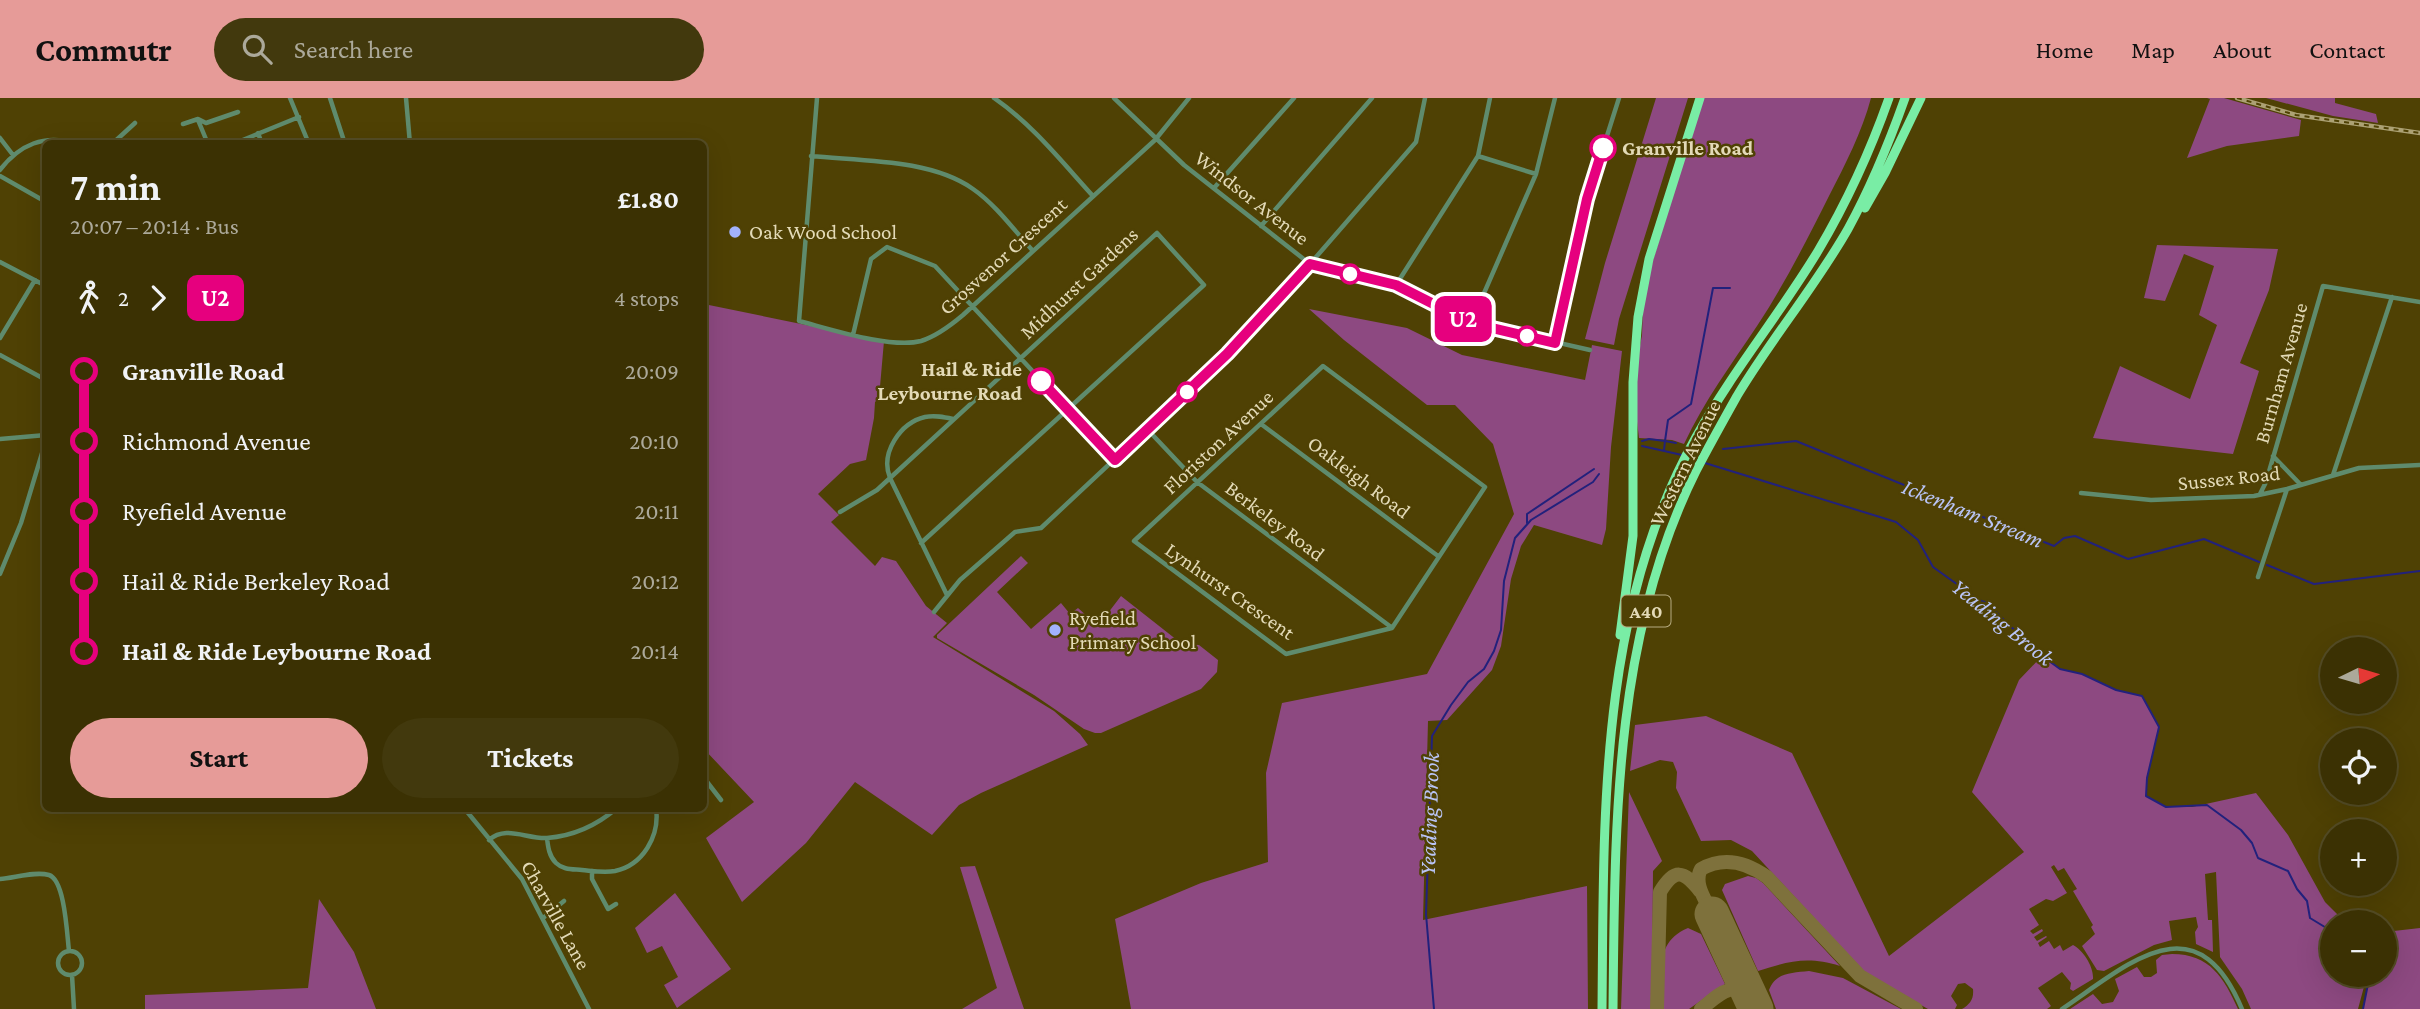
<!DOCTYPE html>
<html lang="en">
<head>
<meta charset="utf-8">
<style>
  :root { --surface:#3b3103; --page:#42390d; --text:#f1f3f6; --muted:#aca99a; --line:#544c25; --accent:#e69b98 }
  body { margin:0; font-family:"Crimson Pro",serif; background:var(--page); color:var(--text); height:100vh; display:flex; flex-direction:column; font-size:26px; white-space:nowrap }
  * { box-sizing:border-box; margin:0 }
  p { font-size:23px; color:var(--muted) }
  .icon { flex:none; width:38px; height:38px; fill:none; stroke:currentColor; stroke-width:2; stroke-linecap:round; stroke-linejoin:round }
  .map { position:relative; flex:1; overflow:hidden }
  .panel { position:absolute; left:42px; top:42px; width:665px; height:672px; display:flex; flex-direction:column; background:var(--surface); border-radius:10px; box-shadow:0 7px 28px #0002,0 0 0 2px var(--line) }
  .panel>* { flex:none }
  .badge { padding:0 14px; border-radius:10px; font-size:24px; line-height:46px }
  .needle { width:46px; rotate:85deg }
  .fabs { position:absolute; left:2320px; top:539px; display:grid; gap:14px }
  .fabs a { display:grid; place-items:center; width:77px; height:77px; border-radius:50%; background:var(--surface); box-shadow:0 7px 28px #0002,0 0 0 2px var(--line); font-size:35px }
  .map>.badge { position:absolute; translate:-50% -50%; box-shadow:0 0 0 4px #fff }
  .legs { display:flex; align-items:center; gap:10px; height:77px; padding:0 28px; font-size:23px }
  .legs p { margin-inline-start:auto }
  .overview { display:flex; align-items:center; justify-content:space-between; height:119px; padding:0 28px }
  h1 { font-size:38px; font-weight:700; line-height:52px }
  .cta { display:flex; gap:14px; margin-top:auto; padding:14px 28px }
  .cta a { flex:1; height:80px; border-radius:42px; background:var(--accent); color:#111; font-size:28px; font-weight:700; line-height:80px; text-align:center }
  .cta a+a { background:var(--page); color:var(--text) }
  ul { padding:0 28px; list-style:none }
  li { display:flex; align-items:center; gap:24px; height:70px; font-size:26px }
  li i { display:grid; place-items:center; width:10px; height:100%; margin:0 9px; background:currentColor }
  li i::after { content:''; width:18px; height:18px; margin:-9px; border:5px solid; border-radius:50%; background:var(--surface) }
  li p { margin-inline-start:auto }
  li:first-child i { background:linear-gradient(#0000 50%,currentColor 0) }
  li:last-child i { background:linear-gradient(currentColor 50%,#0000 0) }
  header { display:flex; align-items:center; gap:42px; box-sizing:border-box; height:98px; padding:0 35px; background:var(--accent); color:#111 }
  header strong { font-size:33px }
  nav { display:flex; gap:38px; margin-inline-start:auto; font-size:24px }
  .search { width:490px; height:63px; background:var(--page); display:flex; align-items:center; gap:18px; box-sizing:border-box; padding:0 24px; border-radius:38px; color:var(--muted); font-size:26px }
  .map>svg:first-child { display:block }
</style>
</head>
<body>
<header>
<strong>Commutr</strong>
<div class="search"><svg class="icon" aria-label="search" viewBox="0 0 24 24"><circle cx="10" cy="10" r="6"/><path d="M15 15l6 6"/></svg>Search here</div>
<nav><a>Home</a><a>Map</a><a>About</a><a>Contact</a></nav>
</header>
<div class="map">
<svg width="2420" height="911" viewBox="0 0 2420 911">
  <rect width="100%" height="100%" fill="#4f4104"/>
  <path fill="#8d4981" d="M1656,0H1688L1619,221L1614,247L1585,241L1605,165Z
    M1703,0H1871C1862,34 1845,67 1829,98C1807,142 1784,187 1757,228C1731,267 1704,303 1684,346L1672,342L1639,340L1636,315V269L1642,237L1643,206L1653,162Z
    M2207,0H2224L2301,22L2299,38L2227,48L2187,60L2210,1Z
    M2266,0H2335V5L2376,16L2378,25L2333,18Z
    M2157,147L2278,151L2269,192L2240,265L2259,273L2233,356L2093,340L2120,268L2190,301L2217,227L2199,217L2214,168L2184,156L2165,203L2144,200Z
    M704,206L884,243L879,300L875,304L874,320L866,362L850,366L818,396L839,417L831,424L875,468L882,459L896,463L926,508L947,525L933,539L1054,613L1080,636L1088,647L981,695L959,707L932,737L855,684L806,745L742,804L706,740L754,704L704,651Z
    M1309,211L1407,230L1462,257L1585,282L1592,247L1622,253L1611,349L1606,431L1602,447L1534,427L1521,448L1511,481L1501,548L1492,572L1447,622L1428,623L1423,822L1587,788L1588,911H1131L1115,821L1201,785L1268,764L1266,675L1282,605L1427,576L1514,416L1493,346L1455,307H1427L1344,242Z
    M1021,458L1028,465L997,494L1031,531L1061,505L1070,516L1078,510L1098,528L1121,498L1182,546L1199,547L1218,562L1217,574L1201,591L1101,635H1095L1084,631L1034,597L937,540V537Z
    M2042,558L2060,571L2082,576L2116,592L2142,598L2159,629L2147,680L2146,698L2166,709H2192L2256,695L2288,737L2325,804L2345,824H2333V877H2361L2365,885L2358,911H2251L2242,891L2220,859L2216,774L2205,776L2208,822H2212L2213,854L2196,846L2195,834L2198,829L2196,819L2169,823L2172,842L2154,847L2104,873L2097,872L2082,848L2095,836L2091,829L2093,827L2073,793L2077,791L2064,770L2058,773L2054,767L2051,769L2067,795L2053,803L2046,801L2029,811L2039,827L2030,833L2033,836L2042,831L2043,833L2034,839L2037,843L2046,838L2047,839L2038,845L2040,849L2049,843L2054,851L2060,847L2063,853L2073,847C2083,852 2094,869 2093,881L2073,893L2070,891L2071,885L2062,874L2038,890L2051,908L2047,911H1962C1970,906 1974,901 1973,891L1965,885L1958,886L1951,898L1957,907L1955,911H1928L1866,876L1752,753L1731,742L1701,743L1676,690L1677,674L1673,664L1660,662L1630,673L1635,627L1706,618L1792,655L1889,858L2024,754L1972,694L2019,582Z
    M1629,694L1662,763L1653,773L1652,911H1621Z
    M975,768L1024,911H962L997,890L960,769Z
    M1748,778L1756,780L1763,785L1840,868C1808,858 1789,863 1758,873L1722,792L1725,786Z
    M675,795L731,871L677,910L664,887L678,879L662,848L647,855L635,830Z
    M319,801L354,854L376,911H145V897L308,890Z
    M1688,830L1701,836L1725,886L1689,911H1663C1663,879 1652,845 1688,830Z
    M2420,830V911H2363L2368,886L2365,877H2385V834Z
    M2172,856C2210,856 2224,880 2238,911H2070L2093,896L2102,906L2113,904L2119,893L2115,881L2137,869L2144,879H2151L2157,875L2156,862L2162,857Z
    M1809,873L1843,880L1901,911H1776L1769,892C1776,874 1792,875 1809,873Z"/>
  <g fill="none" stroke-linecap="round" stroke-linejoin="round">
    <path stroke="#22217c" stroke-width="2" d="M1642,343L1649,341L1665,343L1668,322L1691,306L1713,190H1730
      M1642,348L1682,357
      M1723,351L1796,343L2054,448L2064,440L2075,438L2128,461L2204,441L2259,464
      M1664,352L1665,343L1676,345
      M1705,365L1896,424L1918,442L1933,469L1979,502L1987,505L2011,529L2034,547L2042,558L2060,571L2082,576L2116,592L2142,598L2159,629L2147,680L2146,698L2166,709L2207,707L2241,732L2252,745L2258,760L2288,773L2297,791L2307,803L2310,820L2333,834
      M1527,425V416L1594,371
      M2267,467L2314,486L2420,473
      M1434,911L1426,816L1432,638L1451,607L1468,584L1484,571L1494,553L1501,532L1504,483L1515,440L1531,422L1593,384L1599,376
      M2363,911L2368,886L2365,877"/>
    <path stroke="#7e713c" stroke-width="14" d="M1712,816C1706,802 1693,786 1701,771C1724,758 1746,764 1767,779L1860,878L1916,911
      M1657,911L1660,794C1675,770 1683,772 1700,793
      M1701,911C1719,897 1733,880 1752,902"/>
    <path stroke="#7e713c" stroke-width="35" d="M1712,816L1756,911"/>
    <path stroke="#5f8b6d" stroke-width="4.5" d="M290,0L309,46
      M330,0L345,46
      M406,0L410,46
      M817,0L799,223C830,231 891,251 921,243C937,238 950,228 963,217L1155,42L1189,0
      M994,0C1032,26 1062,64 1093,98
      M1114,0L1184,67L1310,166L1396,187L1471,225L1590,252
      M198,22L208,46
      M183,26L198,21L206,25L238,14
      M258,35L262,46
      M0,40L13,57
      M112,46L135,25
      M233,46L299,19
      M811,58C861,63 931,61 973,91C996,107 1014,132 1033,153
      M1478,58L1536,76
      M0,72C19,47 45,35 76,46
      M0,78L46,104
      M1214,90L1294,0
      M1261,128L1372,0
      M0,164L46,188
      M1396,187L1478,58L1490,0
      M1471,225L1536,76L1555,0
      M853,237L871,161L887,149L935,168L1115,362
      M0,240L35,182
      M1555,245L1587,101L1619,0
      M0,257L46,282
      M1323,268L1485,389L1392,530L1286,556L1134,443Z
      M1261,326L1438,458
      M1148,332L1197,384L1391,529
      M0,341L46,337
      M2273,358L2301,387
      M2333,377L2392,199
      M2081,395L2151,402L2254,398L2287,391L2359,370L2420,367
      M2260,396L2266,384L2323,188L2420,204
      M840,414L877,392L890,380L1157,135L1204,187L921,445
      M0,476L21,425L46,342
      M2258,479L2287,391
      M947,497L890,380C880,355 900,325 925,319C935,317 944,319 953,321
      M934,514L960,482L1015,434L1041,430L1227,256L1310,166L1416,44L1425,0
      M704,680L721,702
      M464,710L522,781L589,911
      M547,740C548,749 549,758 556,765C563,772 573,771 582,772C593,773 604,775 615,773C643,767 660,738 656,710
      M489,742C506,727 526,741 547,740C573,738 596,728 617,710
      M592,773V781L608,811L616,806
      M0,781C14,780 35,773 49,777C65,782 67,837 69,853
      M543,820L564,803
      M58 865a12 12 0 1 1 24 0a12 12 0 1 1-24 0Z
      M72,877L74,911
      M2062,911C2129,866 2196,801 2242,911"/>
    <path stroke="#79eda5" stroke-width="9" d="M1865,110L1885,75L1921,0
      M1620,537L1633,438V284L1638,219L1649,161L1700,0
      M1602,911C1604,718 1598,513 1696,339C1732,274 1780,216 1818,153C1847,104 1870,54 1889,0
      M1613,911C1615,730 1613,539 1696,373C1709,348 1723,323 1737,298C1771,241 1815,189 1848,131C1871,89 1889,45 1905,0"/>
    <g stroke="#aca174" stroke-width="4.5">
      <path id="rail" d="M2237,0L2296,17L2420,35"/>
    </g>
    <use href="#rail" stroke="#4f4104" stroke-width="2" stroke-dasharray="5" stroke-linecap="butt"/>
  </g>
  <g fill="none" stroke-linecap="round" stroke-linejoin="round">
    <g stroke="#fff" stroke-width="16">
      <path id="line-1" d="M1041,283L1115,362L1227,256L1310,166L1396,187L1471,225L1555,245L1587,101L1603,50"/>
    </g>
    <use href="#line-1" stroke="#e6007e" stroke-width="10"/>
  </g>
  <g fill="#fff" stroke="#e6007e" stroke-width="3.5">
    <circle cx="1603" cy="50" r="12"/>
    <circle cx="1350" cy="176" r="9"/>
    <circle cx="1527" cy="238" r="9"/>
    <circle cx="1041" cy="283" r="12"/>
    <circle cx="1187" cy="294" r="9"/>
  </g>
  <g fill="#a2b2fd" stroke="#4f4104" stroke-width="2.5">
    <circle cx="735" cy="134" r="7"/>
    <circle cx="1055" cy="532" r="7"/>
  </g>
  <g text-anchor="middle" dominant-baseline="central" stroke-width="5" stroke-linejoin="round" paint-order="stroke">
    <rect fill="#4f4104" stroke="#b7ac81" stroke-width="2" x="1621.5" y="497.5" width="49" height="31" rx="5"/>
    <g font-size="19" font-weight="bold" fill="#e3dab7">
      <text x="1646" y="513">A40</text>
    </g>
    <g font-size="21" font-weight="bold" fill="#e3dab7" stroke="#4f4104" text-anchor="start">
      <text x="1622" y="50">Granville Road</text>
      <text x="1022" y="271" text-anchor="end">Hail &amp; Ride<tspan x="1022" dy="24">Leybourne Road</tspan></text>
    </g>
    <g font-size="21" fill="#e3dab7" stroke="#4f4104">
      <text transform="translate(1252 100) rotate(38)">Windsor Avenue</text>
      <text transform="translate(1003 158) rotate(-42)">Grosvenor Crescent</text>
      <text transform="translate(1079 185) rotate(-43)">Midhurst Gardens</text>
      <text transform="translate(2281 275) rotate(-74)">Burnham Avenue</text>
      <text transform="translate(1218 344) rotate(-43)">Floriston Avenue</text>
      <text transform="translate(1685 365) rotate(-64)">Western Avenue</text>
      <text transform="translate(1359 379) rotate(37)">Oakleigh Road</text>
      <text transform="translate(2229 380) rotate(-6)">Sussex Road</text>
      <text transform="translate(1275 423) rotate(37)">Berkeley Road</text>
      <text transform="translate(1230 493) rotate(35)">Lynhurst Crescent</text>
      <text transform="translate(556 817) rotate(61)">Charville Lane</text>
    </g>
    <g font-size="21" fill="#e3dab7" stroke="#4f4104" text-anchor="start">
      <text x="749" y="134">Oak Wood School</text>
      <text x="1069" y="520">Ryefield<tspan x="1069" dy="24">Primary School</tspan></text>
    </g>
    <g font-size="23" font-style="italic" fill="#b9c4f6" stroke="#4f4104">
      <text transform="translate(1973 415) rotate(22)">Ickenham Stream</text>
      <text transform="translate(2003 524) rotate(39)">Yeading Brook</text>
      <text transform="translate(1429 716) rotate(-88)">Yeading Brook</text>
    </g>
  </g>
</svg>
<div class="fabs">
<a><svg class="needle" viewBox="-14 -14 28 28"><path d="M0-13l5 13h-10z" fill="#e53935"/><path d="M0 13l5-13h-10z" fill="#aca99a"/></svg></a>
<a><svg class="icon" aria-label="locate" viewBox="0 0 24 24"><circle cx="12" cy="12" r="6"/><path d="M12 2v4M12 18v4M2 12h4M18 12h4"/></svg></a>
<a>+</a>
<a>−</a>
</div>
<b class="badge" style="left:1463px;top:221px;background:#e6007e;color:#fff">U2</b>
<section class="panel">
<div class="overview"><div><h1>7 min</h1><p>20:07 – 20:14 · Bus</p></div><b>£1.80</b></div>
<div class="legs"><svg class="icon" aria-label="walk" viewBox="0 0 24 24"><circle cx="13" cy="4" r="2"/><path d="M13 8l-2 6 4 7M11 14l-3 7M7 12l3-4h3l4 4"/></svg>2<svg class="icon" aria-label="forward" viewBox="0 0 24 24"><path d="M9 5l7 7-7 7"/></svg><b class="badge" style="background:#e6007e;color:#fff">U2</b><p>4 stops</p></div>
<ul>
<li><i style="color:#e6007e"></i><b>Granville Road</b><p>20:09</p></li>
<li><i style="color:#e6007e"></i><span>Richmond Avenue</span><p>20:10</p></li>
<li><i style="color:#e6007e"></i><span>Ryefield Avenue</span><p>20:11</p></li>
<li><i style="color:#e6007e"></i><span>Hail &amp; Ride Berkeley Road</span><p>20:12</p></li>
<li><i style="color:#e6007e"></i><b>Hail &amp; Ride Leybourne Road</b><p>20:14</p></li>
</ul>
<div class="cta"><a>Start</a><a>Tickets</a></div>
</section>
</div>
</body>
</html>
